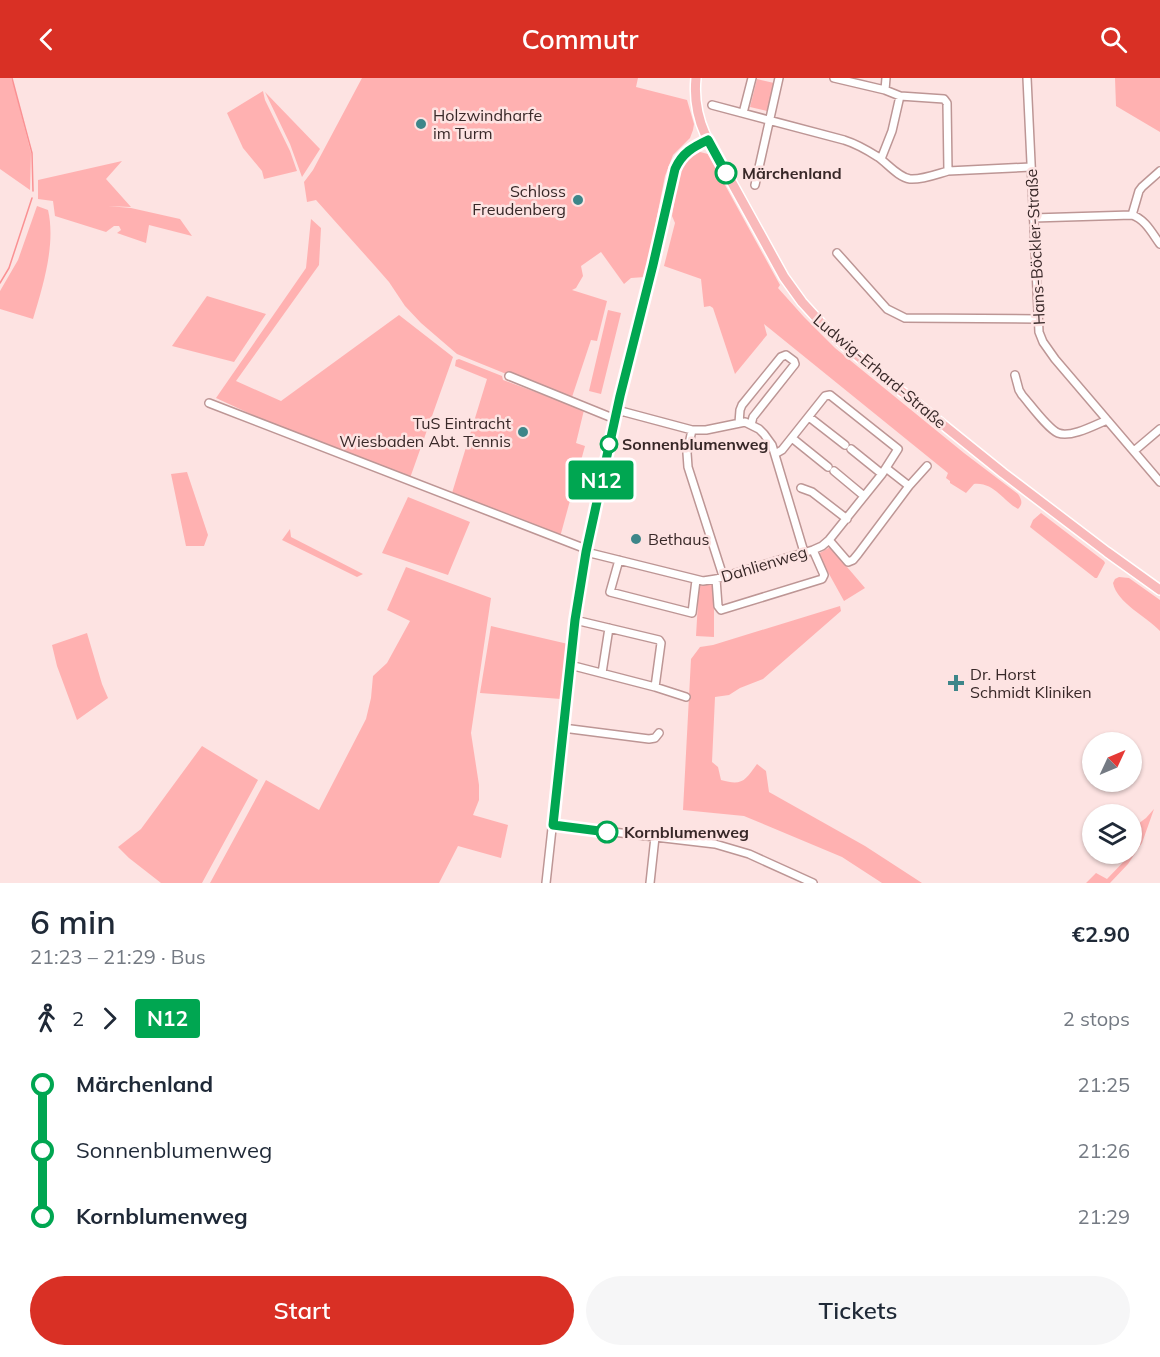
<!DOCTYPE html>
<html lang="en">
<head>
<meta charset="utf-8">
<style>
  :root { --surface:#fff; --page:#f6f6f7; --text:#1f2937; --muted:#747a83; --accent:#d93025 }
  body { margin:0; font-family:Mulish,sans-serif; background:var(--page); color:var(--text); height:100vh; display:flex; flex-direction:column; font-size:22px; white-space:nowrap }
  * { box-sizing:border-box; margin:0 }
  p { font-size:20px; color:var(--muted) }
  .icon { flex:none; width:33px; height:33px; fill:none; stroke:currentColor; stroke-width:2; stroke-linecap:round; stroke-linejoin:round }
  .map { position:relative; height:805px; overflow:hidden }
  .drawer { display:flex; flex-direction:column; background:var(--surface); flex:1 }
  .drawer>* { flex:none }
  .badge { padding:0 12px; border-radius:4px; font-size:21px; line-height:39px }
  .needle { width:39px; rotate:46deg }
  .fabs { position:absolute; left:1082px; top:654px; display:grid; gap:12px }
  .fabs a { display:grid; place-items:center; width:60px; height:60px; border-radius:50%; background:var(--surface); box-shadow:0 2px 4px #0004; font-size:30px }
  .map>.badge { position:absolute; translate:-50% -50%; box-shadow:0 0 0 3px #fff }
  .legs { display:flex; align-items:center; gap:9px; height:66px; padding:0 30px; font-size:20px }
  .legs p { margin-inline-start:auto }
  .overview { display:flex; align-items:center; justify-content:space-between; height:102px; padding:0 30px }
  h1 { font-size:33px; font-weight:600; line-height:45px }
  .cta { display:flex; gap:12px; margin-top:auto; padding:12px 30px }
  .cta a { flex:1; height:69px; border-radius:36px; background:var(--accent); color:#fff; font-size:24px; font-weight:600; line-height:69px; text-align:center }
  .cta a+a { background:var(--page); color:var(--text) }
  ul { padding:0 30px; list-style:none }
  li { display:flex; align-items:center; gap:21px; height:66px; font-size:22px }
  li i { display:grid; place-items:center; width:9px; height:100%; margin:0 8px; background:currentColor }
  li i::after { content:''; width:15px; height:15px; margin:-8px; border:4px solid; border-radius:50%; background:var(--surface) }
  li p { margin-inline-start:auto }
  li:first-child i { background:linear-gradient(#0000 50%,currentColor 0) }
  li:last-child i { background:linear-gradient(currentColor 50%,#0000 0) }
  header { display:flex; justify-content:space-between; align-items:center; height:78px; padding:0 30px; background:var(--accent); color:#fff; font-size:27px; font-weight:600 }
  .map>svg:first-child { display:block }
</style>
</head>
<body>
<header><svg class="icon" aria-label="back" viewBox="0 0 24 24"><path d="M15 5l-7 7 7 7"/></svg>Commutr<svg class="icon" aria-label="search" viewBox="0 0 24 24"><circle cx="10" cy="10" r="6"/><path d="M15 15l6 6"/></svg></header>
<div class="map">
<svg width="1160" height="805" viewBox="0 0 1160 805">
  <rect width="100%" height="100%" fill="#fde3e2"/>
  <path fill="#ffb1b1" d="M0,0H11L14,8L31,75L30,112L0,91Z
    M362,0H638L636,9L687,22L694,46L693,52L690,60L673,77L665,98L645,199L631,200L624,206L601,174L581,188L583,198L576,210L572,212L607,223L597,263L591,262L572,319L512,297L511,298L457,276L421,245L405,228L389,204L375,188L316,122L307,124L304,104L313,92Z
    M1115,0H1160V54L1116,28Z
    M757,1L774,5L767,33L750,29Z
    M263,13L265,22L290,73L297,93L264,101L262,93L243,70L227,35Z
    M265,14L320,71L302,99L290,66Z
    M700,74L708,76L780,207L778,210L804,239L835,270L964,375L1018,416C1022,422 1023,426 1018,431C1003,423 994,404 974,406L966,415L950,405V403L946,400L948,395L764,246L767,257L735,296L713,230L710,228L704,229L701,201L664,188L675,145L672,138L678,98L685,84L691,79Z
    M122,83L106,101L131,129L108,128L131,130L180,141L192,158L149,147L146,165L117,155L121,152L119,148H114L106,154L55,138L53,123L38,121V102Z
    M37,128L48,132C56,166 43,208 33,241L0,231V213L18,182Z
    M311,141L321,150L319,187L236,303L281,323L399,237L453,279L410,400L259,340L216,320L306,190Z
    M207,218L266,236L234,284L172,268Z
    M608,232L621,235L601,316L589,313Z
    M459,281L502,298L503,302L584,332L576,365L585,368L560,459L452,415L487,301L455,288L456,282Z
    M187,394L208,457L204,468H186L171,396Z
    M408,419L470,444L448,497L382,475Z
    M1041,435L1104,483L1105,485L1097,500H1095L1035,453L1030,449L1033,442Z
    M290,451L291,459L363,496L357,499L282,462Z
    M830,469L865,510L844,523L818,476Z
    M406,489L491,520L471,655L479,707V722L473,737L508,747L501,780L458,768L439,805H210L266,702L319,732L366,641L371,620L373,598L387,585L410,543L387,532Z
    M1119,499L1129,500L1160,522V553C1146,538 1117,525 1113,505L1115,501Z
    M699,507H714V559L696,558Z
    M840,528L841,533L763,601L740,610L729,617L715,619L712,684L718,689L721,702C742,708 745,703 757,686L766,693L769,714L865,768L922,805H882L842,779L744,738L683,732L691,581L700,569L713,567Z
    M491,548L568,566L561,621L480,615Z
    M87,555L102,606L108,620L77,642L57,588L52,567Z
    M202,668L258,702L202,805H161L129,780L118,769L141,751Z
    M1154,731L1142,765L1128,786L1110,805H1086L1096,795L1107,801L1131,776V751L1146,740Z"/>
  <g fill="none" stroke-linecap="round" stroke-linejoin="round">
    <path stroke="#fa9193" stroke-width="1.5" d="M12,0L32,75L33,113
      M0,205L9,190L32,120"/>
    <g stroke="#bd9695" stroke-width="10">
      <path id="minor" d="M834,0L885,12L900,18L944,21L947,25L948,93L1031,89
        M1027,0L1039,254L1043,264L1055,281L1160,404
        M885,12L886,0
        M712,27L844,62C857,66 867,72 878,79C888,86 898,99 910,101C922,102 937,96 948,93
        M743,35L752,0
        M881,81L892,53L900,18
        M755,107L779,0
        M1132,137L1139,113L1142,109L1160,93
        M1033,140L1132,137C1145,141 1152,155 1160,166
        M837,175L887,231L905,240L1038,241
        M1015,297L1019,312L1022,317C1030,326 1048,351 1058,355C1071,360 1095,347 1107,342
        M509,298L615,341
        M209,325L586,471
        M617,332L692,352H706L745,344L759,351L764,356L772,367L804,474
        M809,339L845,367
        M739,345L740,332L742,327L781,279L786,277L794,283L795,286L753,339L751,347
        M692,352L687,375L688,389L723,498
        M792,360L828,389
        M851,371L882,396
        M1134,373L1160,351
        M834,393L864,418
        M909,408L927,388
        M801,410L812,414L847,441
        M829,462L848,484L853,482L858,476L909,408L886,390
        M586,474L703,503L716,501L813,472L822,468L829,462L882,396L898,371L830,317L825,318L782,372L775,376
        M619,482L610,514L692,535L696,502
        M716,501L718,528L721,532L822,501L824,497L813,472
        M575,542L659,562L661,565L655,609
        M570,587L655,609L686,619
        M602,595L609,550
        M563,650L649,661L655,660L659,655
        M553,747L715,766L749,776L813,805
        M546,805L575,542L586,471L614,344L653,187L675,91C682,75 693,69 708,62
        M650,805L655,759"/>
    </g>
    <g stroke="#fff" stroke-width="12">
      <path id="major" d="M696,0C694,20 697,38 705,56L784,199L802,224L822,246L844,267L1003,395L1107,474L1160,512"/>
    </g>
    <use href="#minor" stroke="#fff" stroke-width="7"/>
    <use href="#major" stroke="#f9b9ba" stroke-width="9"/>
  </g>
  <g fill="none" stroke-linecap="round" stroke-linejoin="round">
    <g stroke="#fff" stroke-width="14">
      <path id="line-1" d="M607,754L553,747L575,542L586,474L620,318L653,187L675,91C682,75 693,69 708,62L726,95"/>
    </g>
    <use href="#line-1" stroke="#00a651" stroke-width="9"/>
  </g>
  <g fill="#3d8689" stroke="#fde3e2" stroke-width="2">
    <circle cx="421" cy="46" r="6"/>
    <circle cx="578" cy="122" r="6"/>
    <circle cx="523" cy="354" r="6"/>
    <circle cx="636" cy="461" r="6"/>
    <path d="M953 596h6v6h6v6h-6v6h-6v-6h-6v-6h6z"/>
  </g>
  <g fill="#fff" stroke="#00a651" stroke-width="3">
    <circle cx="726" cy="95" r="10"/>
    <circle cx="609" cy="366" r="8"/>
    <circle cx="607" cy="754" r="10"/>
  </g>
  <g text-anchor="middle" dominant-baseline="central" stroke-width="5" stroke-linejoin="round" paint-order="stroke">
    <g font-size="16" fill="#382828" stroke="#fde3e2" text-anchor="start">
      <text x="433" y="37">Holzwindharfe<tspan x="433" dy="18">im Turm</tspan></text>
      <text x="566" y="113" text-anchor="end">Schloss<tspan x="566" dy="18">Freudenberg</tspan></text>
      <text x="511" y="345" text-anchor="end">TuS Eintracht<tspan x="511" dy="18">Wiesbaden Abt. Tennis</tspan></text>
      <text x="648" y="461">Bethaus</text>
      <text x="970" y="596">Dr. Horst<tspan x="970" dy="18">Schmidt Kliniken</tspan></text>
    </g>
    <g font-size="16" font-weight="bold" fill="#382828" stroke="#fde3e2" text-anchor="start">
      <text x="742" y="95">Märchenland</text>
      <text x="622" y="366">Sonnenblumenweg</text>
      <text x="624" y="754">Kornblumenweg</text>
    </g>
    <g font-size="16" fill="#382828" stroke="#fde3e2">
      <text transform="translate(1035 169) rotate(-93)">Hans-Böckler-Straße</text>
      <text transform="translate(880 293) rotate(40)">Ludwig-Erhard-Straße</text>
      <text transform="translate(764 486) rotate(-17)">Dahlienweg</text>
    </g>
  </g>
</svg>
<div class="fabs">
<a><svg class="needle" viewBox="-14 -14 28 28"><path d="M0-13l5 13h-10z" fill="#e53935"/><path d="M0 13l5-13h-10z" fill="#747a83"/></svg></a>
<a><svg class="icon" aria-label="layers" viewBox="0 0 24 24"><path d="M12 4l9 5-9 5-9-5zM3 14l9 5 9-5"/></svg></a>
</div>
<b class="badge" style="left:601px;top:402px;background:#00a651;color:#fff">N12</b>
</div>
<section class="drawer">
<div class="overview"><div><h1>6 min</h1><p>21:23 – 21:29 · Bus</p></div><b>€2.90</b></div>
<div class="legs"><svg class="icon" aria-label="walk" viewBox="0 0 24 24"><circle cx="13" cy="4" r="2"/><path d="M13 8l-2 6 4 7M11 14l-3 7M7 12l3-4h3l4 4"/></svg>2<svg class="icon" aria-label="forward" viewBox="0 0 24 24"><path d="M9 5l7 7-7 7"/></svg><b class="badge" style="background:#00a651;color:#fff">N12</b><p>2 stops</p></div>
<ul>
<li><i style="color:#00a651"></i><b>Märchenland</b><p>21:25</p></li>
<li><i style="color:#00a651"></i><span>Sonnenblumenweg</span><p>21:26</p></li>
<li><i style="color:#00a651"></i><b>Kornblumenweg</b><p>21:29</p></li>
</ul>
<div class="cta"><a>Start</a><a>Tickets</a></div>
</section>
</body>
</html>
